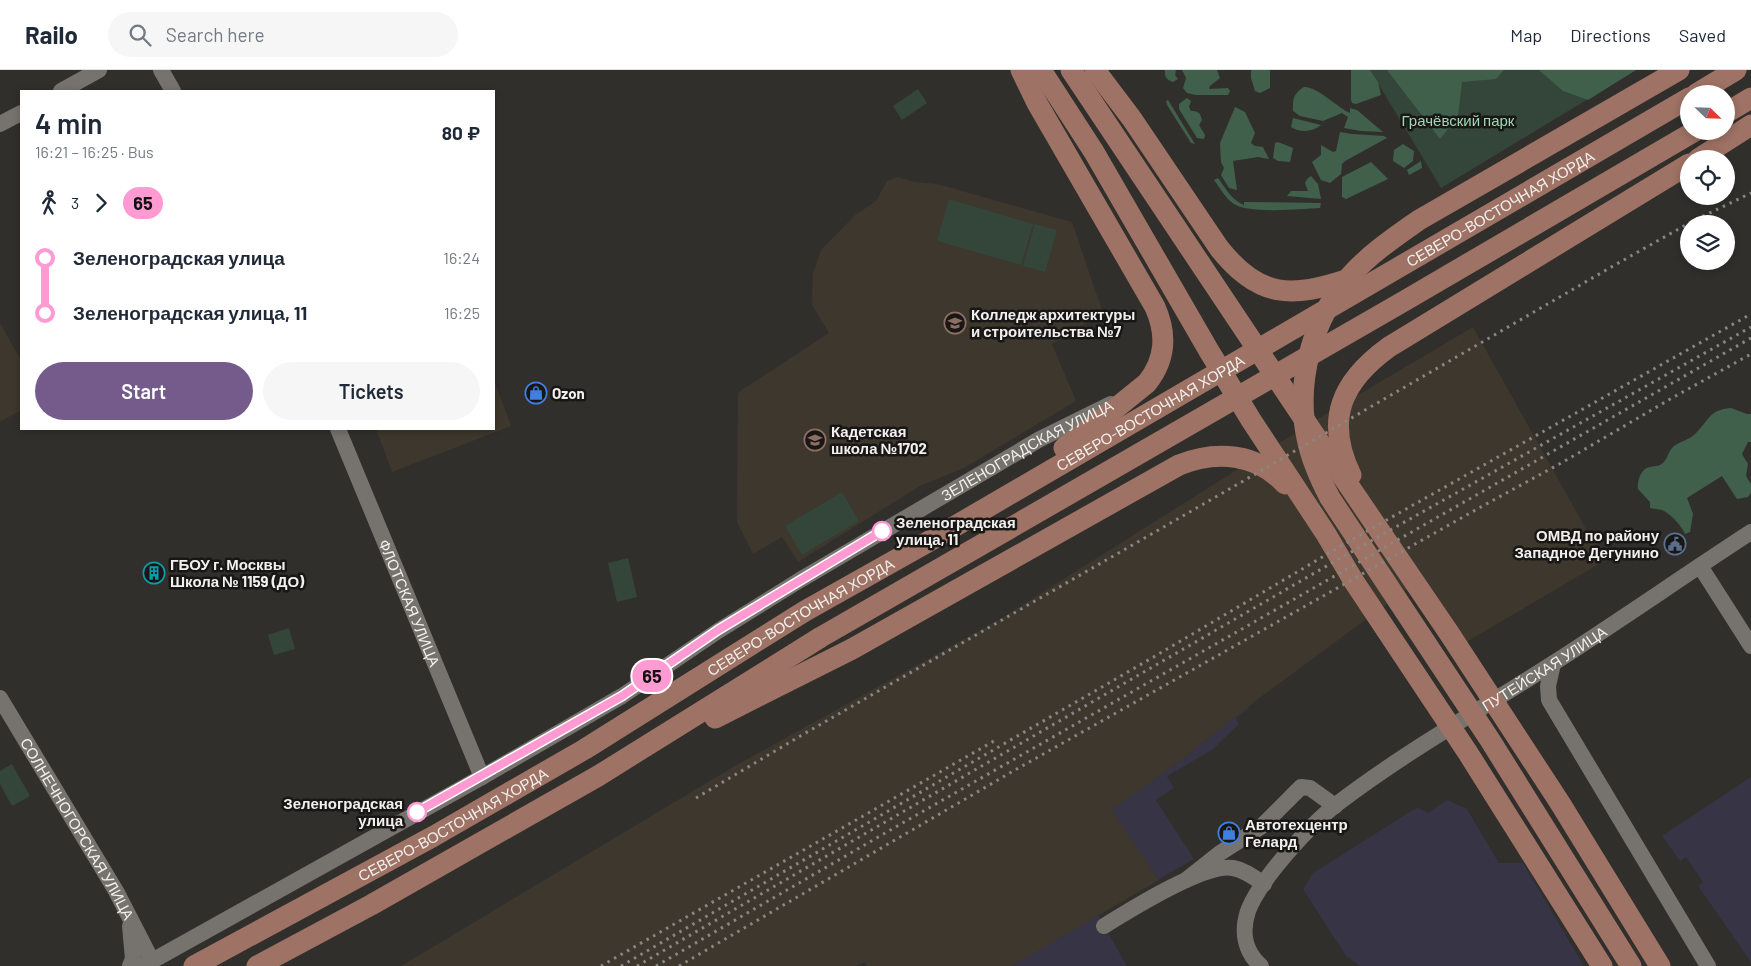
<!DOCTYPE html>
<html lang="en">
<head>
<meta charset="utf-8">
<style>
  :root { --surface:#fff; --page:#f6f6f7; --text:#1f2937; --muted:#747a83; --line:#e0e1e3; --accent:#745b8c }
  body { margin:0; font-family:Barlow,sans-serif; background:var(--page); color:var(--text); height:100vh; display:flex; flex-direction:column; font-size:19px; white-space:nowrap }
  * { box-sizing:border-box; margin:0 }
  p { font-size:16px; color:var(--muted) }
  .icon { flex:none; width:28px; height:28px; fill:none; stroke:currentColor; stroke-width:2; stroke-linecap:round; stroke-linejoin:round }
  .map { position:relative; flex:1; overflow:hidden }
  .panel { position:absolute; left:20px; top:20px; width:475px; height:340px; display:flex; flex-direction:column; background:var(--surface); border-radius:0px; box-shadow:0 2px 8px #0003 }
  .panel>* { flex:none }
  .badge { padding:0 10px; border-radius:16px; font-size:18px; line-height:32px }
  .needle { width:32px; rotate:113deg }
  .buttons { position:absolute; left:1680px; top:15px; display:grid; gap:10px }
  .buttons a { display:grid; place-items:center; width:55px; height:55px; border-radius:50%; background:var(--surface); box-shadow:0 2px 8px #0003; font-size:25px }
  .map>.badge { position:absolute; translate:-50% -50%; box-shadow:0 0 0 2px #fff }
  .legs { display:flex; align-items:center; gap:8px; height:55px; padding:0 15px; font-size:16px }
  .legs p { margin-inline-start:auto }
  .headline { display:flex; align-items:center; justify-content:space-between; height:85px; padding:0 15px }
  h1 { font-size:28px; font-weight:600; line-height:38px }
  .action { display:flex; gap:10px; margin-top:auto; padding:10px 15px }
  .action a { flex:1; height:58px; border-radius:30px; background:var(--accent); color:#fff; font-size:20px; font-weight:600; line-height:58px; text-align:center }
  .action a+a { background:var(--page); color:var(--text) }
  ul { padding:0 15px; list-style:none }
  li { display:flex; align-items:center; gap:18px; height:55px; font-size:19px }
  li i { display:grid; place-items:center; width:8px; height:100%; margin:0 6px; background:currentColor }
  li i::after { content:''; width:12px; height:12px; margin:-6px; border:4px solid; border-radius:50%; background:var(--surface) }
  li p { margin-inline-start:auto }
  li:first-child i { background:linear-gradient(#0000 50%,currentColor 0) }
  li:last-child i { background:linear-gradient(currentColor 50%,#0000 0) }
  header { display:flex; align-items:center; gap:30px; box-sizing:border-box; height:70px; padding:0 25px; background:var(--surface); border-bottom:1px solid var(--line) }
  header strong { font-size:24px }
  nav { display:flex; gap:28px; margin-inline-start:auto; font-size:18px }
  .search { width:350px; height:45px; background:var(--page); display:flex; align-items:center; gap:12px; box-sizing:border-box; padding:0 18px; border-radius:28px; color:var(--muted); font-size:19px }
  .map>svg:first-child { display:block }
</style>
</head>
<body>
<header>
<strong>Railo</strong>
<div class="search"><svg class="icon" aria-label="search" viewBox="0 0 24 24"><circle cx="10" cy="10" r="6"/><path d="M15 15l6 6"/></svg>Search here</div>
<nav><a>Map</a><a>Directions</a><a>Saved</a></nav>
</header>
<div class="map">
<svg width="1751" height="896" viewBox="0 0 1751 896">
  <rect width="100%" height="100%" fill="#312f2b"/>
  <path fill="#363445" d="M1242,628L1249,638L1236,648L1239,654L1212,680L1167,706L1174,718L1156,730L1194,789L1098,845L1127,896H867L865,892L856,896Z
    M1751,707V892L1698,816L1703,812L1686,787L1680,791L1662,766Z
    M1447,730L1467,739L1499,793H1523L1584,896H1360L1346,886L1303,819L1313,803L1411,741L1418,738L1428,743Z"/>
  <path fill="#3d372d" d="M898,107L915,112L937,114L1072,152L1103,243L1052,274L1076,331L964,398L920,416L798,492L782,467L753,484L737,452L738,324L740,321L829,263L812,235L813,203L821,180L855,145L876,131L887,111Z
    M0,253L21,290V340L0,352Z
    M1473,257L1604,491L1458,577L1418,511L1246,638L1184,688L1112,740L1159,810L1012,896H867L865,892L856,896H401L733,697L1000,549L1324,345Z
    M494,310L511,356L392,402L376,359H494Z"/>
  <path fill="#344639" d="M1370,0H1636L1441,118Z
    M918,19L927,33L902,50L893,36Z
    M949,129L1033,154L1021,195L937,171Z
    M1035,154L1057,160L1045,202L1023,196Z
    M842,422L859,451L802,485L785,456Z
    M628,488L637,527L617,532L608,493Z
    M289,558L295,579L274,585L268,565Z
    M12,694L30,726L12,736L0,714V701Z"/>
  <path fill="#40604b" d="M1165,0H1176L1175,5L1178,9L1173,12C1167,10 1164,7 1165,0Z
    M1182,0H1217L1220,8L1210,16L1209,19L1228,18L1230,21L1228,25H1196L1187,23L1183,18L1186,8Z
    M1251,0H1270V18L1260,23L1255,21L1251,8Z
    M1351,0H1370L1378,12L1381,25L1356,34L1352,33L1351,30Z
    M1387,0H1504L1496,9L1462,12L1458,46L1440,69Z
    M1539,0H1636L1588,30L1563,21Z
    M1304,17C1317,16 1338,38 1350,43V38L1357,40L1383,62L1361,61L1344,58L1348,47L1342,43L1323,51L1300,46L1293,41C1293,29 1293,24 1304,17Z
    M1187,28L1191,31L1189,37L1191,41C1199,41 1200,43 1202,50L1199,55L1205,65L1204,69L1197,68L1179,39V34Z
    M1168,30L1195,74L1191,73L1167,35L1166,31Z
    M1235,37L1245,42L1255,63L1251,73L1255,76L1263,77L1269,89L1258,87L1233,91L1237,120L1229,118L1221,105L1224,98L1221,92L1220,73Z
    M1293,48L1321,55C1313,62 1300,63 1291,57Z
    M1340,62L1352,64L1384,66L1387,68L1345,91L1342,94L1341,104L1330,113L1321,110L1312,92L1321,85V75L1333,82L1336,81Z
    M1278,72L1293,78L1290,92L1278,91L1273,88L1275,73Z
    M1403,74L1414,81L1413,91L1404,98L1393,91L1394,80Z
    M1421,91L1422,98L1409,105L1407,100Z
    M1371,92L1388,109L1346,129L1342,127V107Z
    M1311,106L1318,114L1321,129L1287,126L1291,121H1308L1305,113L1307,109Z
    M1218,108C1225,117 1232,131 1244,135V132L1321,133L1320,138C1300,139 1249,144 1234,134C1226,129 1220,118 1214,110Z
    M1731,338L1747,344H1751V372H1748L1742,384L1748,394L1746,406L1751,414V423L1748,427L1737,429L1722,406L1687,428L1693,444L1690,462L1685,464C1681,455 1671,444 1662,440C1659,439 1654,439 1650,438V432L1638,419C1637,413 1639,406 1643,401C1648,394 1658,399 1664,392C1668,387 1669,380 1674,376C1681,371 1689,370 1695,364C1710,350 1708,340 1731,338Z"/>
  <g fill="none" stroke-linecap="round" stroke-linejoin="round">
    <g stroke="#76736e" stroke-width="16">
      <path d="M161,0L173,21"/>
      <path d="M61,21L99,0"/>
      <path d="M0,54L21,43"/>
      <path id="s1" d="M338,359L482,707"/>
      <path d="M1700,496L1751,576"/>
      <path d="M1553,594L1548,616L1549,630L1708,896"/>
      <path id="s2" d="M0,628L116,821L152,891"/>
      <path d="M1186,810L1220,783L1262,756L1301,717L1310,718L1335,736"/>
      <path d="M1104,856C1130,840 1204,793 1233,798C1245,800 1255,808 1264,814"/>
      <path d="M130,896L133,889L130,856"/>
      <path id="s3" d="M143,896L482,707L622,626L718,561L800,510L1040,369L1111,334"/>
      <path id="s4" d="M1261,896C1245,882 1241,862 1248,841C1260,809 1310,755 1337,734C1405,682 1480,640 1552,594C1619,551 1685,505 1751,462"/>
    </g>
    <g stroke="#9e7264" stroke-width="21">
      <path d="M1021,0L1037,33L1155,237C1167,264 1166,289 1147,313L1100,351L1064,378"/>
      <path d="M1041,0L1094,82L1209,281L1251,350L1326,464L1353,510L1468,683L1602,896"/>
      <path d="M1071,0L1326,382L1449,563L1560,733L1660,896"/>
      <path d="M1095,0L1132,49L1219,178C1259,229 1292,228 1349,209"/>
      <path d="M1696,24L1736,0"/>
      <path d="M1726,43L1751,28"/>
      <path d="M1698,89L1751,55"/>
      <path d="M1351,405C1324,349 1342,311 1389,277L1689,94"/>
      <path d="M715,648L852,579L1179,395C1216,380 1257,383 1285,414"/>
      <path id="s5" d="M194,896L434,766L585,679L805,541L933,469L1689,28"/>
      <path d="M257,896L371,835L598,706L821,567L1406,230L1695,61"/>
      <path d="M1631,896L1490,670L1330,428C1320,409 1311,389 1307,368C1295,312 1312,248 1351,205C1371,183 1395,167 1419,150L1679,0"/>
    </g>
    <path stroke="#898784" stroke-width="3" stroke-dasharray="2.5 5" stroke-linecap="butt" d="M696,728L802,665L1195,439L1613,196L1691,152L1751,123
      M601,896L994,671
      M621,896L1157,585L1346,473L1751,244
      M637,896L1330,494L1751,257
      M656,896L899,755L1751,268
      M679,896L1015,700L1479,438L1563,392L1672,328L1751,284"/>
  </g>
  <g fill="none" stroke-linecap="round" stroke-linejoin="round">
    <g stroke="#fff" stroke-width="11">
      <path id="line-1" d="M417,742L622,626L718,560L882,461"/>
    </g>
    <use href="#line-1" stroke="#ff9ad2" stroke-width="8"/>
  </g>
  <defs>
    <g id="university-ring" transform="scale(1.125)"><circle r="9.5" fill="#181715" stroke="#8d6e63" stroke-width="1.5"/><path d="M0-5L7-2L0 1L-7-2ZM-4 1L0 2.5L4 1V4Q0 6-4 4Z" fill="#8d6e63"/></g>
    <g id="shop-ring" transform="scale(1.125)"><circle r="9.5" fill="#181715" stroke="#3f7fe0" stroke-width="1.5"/><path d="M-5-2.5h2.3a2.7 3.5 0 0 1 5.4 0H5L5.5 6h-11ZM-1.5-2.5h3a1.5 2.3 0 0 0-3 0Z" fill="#3f7fe0"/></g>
    <g id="school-ring" transform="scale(1.125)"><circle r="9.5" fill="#181715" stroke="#8d6e63" stroke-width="1.5"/><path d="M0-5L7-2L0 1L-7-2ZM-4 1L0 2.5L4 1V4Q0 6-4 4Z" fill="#8d6e63"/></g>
    <g id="civic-ring" transform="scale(1.125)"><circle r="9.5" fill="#181715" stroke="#5c6f8a" stroke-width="1.5"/><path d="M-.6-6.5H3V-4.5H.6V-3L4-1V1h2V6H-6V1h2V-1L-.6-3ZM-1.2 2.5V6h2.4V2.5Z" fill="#5c6f8a"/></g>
    <g id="building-ring" transform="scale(1.125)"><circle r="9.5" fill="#181715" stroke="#0f9aa8" stroke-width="1.5"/><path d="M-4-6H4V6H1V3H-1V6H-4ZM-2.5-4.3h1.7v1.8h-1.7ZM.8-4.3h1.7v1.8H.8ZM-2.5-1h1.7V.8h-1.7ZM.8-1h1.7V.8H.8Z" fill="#0f9aa8"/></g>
  </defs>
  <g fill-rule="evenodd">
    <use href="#university-ring" x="955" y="253"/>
    <use href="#shop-ring" x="536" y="323"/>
    <use href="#school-ring" x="815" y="370"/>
    <use href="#civic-ring" x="1675" y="474"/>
    <use href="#building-ring" x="154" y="503"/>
    <use href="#shop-ring" x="1229" y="763"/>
  </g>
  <g fill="#fff" stroke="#ff9ad2" stroke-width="2.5">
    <circle cx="882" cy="461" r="9"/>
    <circle cx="417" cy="742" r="9"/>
  </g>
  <g text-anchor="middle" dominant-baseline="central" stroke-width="5" stroke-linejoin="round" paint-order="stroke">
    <g font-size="15" fill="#9fd8b1" stroke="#181715">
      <text x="1458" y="50">Грачёвский парк</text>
    </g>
    <g font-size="15" fill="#f2f0ed" stroke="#181715">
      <text stroke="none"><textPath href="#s5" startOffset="1510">СЕВЕРО-ВОСТОЧНАЯ ХОРДА</textPath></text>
      <text stroke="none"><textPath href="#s5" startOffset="1105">СЕВЕРО-ВОСТОЧНАЯ ХОРДА</textPath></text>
      <text stroke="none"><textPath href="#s3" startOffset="1024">ЗЕЛЕНОГРАДСКАЯ УЛИЦА</textPath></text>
      <text stroke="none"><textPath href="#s1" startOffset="188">ФЛОТСКАЯ УЛИЦА</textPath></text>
      <text stroke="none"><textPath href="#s5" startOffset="700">СЕВЕРО-ВОСТОЧНАЯ ХОРДА</textPath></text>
      <text stroke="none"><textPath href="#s4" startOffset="448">ПУТЕЙСКАЯ УЛИЦА</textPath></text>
      <text stroke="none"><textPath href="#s5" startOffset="295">СЕВЕРО-ВОСТОЧНАЯ ХОРДА</textPath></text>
      <text stroke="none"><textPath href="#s2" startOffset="152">СОЛНЕЧНОГОРСКАЯ УЛИЦА</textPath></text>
    </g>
    <g font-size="15" font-weight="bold" fill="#f2f0ed" stroke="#181715" text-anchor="start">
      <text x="971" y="244">Колледж архитектуры<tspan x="971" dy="17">и строительства №7</tspan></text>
      <text x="552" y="323">Ozon</text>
      <text x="831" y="361">Кадетская<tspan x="831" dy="17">школа №1702</tspan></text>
      <text x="1659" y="465" text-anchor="end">ОМВД по району<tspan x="1659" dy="17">Западное Дегунино</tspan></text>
      <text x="170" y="494">ГБОУ г. Москвы<tspan x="170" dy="17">Школа № 1159 (ДО)</tspan></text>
      <text x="1245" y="754">Автотехцентр<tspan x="1245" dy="17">Гелард</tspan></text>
    </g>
    <g font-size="15" font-weight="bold" fill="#f2f0ed" stroke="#181715" text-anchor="start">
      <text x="896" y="452">Зеленоградская<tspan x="896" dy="17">улица, 11</tspan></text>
      <text x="403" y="733" text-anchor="end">Зеленоградская<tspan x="403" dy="17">улица</tspan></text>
    </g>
  </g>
</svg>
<div class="buttons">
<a><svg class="needle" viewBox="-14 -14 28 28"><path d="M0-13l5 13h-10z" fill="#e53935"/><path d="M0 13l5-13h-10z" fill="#747a83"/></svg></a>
<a><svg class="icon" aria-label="locate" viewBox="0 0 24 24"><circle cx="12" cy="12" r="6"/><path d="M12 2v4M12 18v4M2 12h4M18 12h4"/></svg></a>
<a><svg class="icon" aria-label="layers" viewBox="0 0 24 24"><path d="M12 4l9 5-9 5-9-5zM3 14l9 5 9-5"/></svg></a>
</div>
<b class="badge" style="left:652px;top:606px;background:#ff9ad2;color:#111">65</b>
<section class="panel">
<div class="headline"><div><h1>4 min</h1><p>16:21 – 16:25 · Bus</p></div><b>80 ₽</b></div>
<div class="legs"><svg class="icon" aria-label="walk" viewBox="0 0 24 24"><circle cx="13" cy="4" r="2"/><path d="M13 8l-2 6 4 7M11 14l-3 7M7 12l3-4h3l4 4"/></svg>3<svg class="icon" aria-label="forward" viewBox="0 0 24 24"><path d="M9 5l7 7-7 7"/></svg><b class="badge" style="background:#ff9ad2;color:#111">65</b></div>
<ul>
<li><i style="color:#ff9ad2"></i><b>Зеленоградская улица</b><p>16:24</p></li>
<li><i style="color:#ff9ad2"></i><b>Зеленоградская улица, 11</b><p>16:25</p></li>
</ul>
<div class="action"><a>Start</a><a>Tickets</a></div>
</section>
</div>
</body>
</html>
